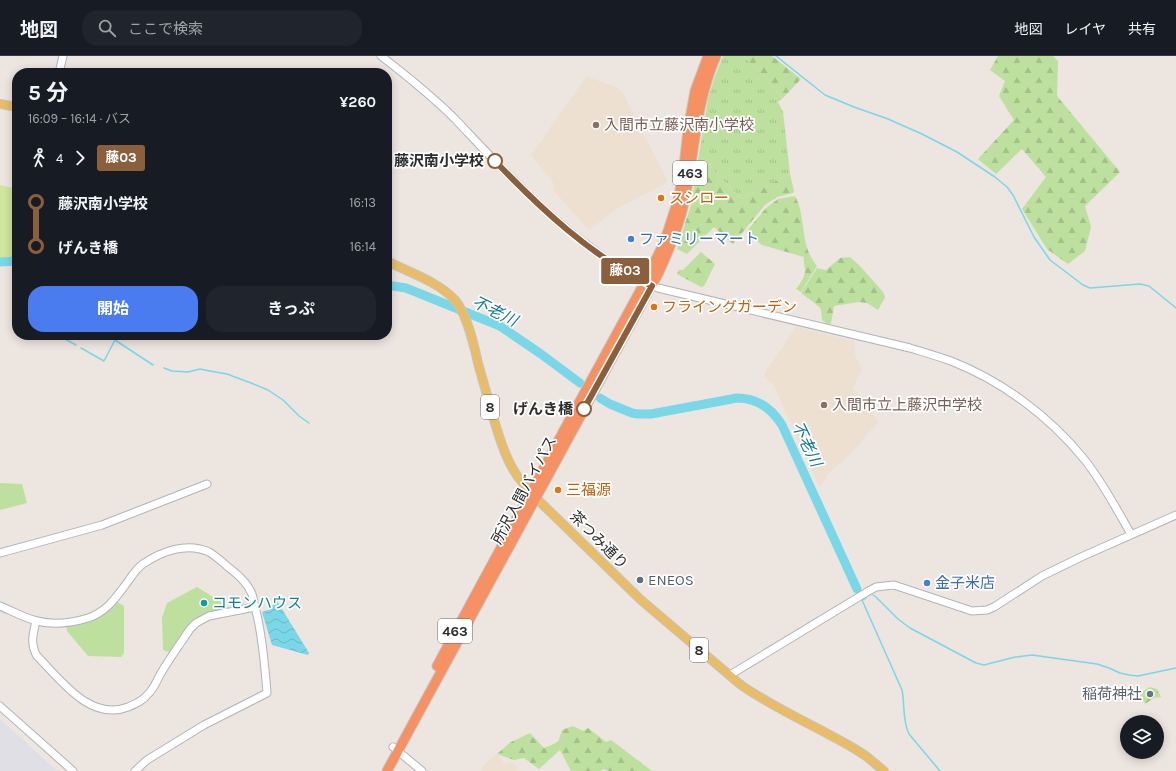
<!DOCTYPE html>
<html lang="ja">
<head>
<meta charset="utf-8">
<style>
  :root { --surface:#171b24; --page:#20242c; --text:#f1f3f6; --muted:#9ea1a6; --line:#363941; --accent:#4a7cf0 }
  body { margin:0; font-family:Karla,"Noto Sans JP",sans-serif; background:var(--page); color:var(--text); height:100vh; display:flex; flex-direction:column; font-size:15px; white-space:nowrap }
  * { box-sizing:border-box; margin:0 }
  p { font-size:13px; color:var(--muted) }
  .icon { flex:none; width:22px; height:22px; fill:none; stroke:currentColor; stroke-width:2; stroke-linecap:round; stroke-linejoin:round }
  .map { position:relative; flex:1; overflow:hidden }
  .panel { position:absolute; left:12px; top:12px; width:380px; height:272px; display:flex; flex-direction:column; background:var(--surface); border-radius:16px; box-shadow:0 2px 10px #0003 }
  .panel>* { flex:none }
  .badge { padding:0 8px; border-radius:3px; font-size:14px; line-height:26px }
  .buttons { position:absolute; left:1120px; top:659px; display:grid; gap:8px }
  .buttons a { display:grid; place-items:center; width:44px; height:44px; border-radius:50%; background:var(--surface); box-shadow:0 2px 10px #0003; font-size:20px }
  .map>.badge { position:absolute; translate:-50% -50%; box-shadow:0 0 0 2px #fff }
  .legs { display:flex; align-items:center; gap:6px; height:44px; padding:0 16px; font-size:13px }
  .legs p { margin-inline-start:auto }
  .headline { display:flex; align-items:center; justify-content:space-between; height:68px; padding:0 16px }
  h1 { font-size:22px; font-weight:700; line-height:30px }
  .cta { display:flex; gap:8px; margin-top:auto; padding:8px 16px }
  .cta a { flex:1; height:46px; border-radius:16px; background:var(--accent); color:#fff; font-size:16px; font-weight:700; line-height:46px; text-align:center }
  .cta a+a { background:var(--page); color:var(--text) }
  ul { padding:0 16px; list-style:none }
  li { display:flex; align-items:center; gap:14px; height:44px; font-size:15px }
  li i { display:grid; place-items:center; width:6px; height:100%; margin:0 5px; background:currentColor }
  li i::after { content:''; width:10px; height:10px; margin:-5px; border:3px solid; border-radius:50%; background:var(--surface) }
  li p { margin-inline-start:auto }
  li:first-child i { background:linear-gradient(#0000 50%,currentColor 0) }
  li:last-child i { background:linear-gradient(currentColor 50%,#0000 0) }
  header { display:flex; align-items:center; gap:24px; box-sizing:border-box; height:56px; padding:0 20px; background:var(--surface); border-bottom:1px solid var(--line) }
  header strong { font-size:19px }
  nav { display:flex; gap:22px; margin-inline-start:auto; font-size:14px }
  .search { width:280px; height:36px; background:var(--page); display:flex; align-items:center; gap:10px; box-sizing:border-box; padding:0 14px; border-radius:16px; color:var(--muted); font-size:15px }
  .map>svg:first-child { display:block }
</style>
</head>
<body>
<header>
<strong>地図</strong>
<div class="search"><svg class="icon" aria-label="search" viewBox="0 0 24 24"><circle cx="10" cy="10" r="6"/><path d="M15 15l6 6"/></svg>ここで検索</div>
<nav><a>地図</a><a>レイヤ</a><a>共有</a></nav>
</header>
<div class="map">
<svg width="1176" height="715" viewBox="0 0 1176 715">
  <defs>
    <pattern id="grass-tufts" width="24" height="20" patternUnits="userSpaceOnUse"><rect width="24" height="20" fill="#bde09f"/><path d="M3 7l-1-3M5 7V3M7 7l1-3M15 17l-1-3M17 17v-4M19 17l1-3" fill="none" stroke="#a3c089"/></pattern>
    <pattern id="forest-firs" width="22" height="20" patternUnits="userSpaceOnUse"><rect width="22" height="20" fill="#bde09f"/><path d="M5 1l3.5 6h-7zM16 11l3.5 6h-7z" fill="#a3c089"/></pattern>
    <pattern id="water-waves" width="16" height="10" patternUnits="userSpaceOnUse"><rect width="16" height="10" fill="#79d7e8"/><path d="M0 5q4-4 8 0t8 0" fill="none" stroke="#69b9c7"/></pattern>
  </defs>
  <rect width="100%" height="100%" fill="#ede5df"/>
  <path fill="#e0dfe6" d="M0,663L57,715H0Z"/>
  <path fill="#ede0d0" d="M588,21L618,32L624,39L668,126L618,152L589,174L553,134V126L531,99L584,24Z
    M796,271L855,285V299L862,313L853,332L879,366L866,379L858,390L845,403L827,419L825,424L819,430L773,328L764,321V318Z
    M495,699H498L505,708L509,706L513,707L520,715H482L480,713Z"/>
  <path fill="url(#grass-tufts)" d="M723,0H744L783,42L778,46L783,56L790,118L742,143L721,123L699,98L708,43L714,23Z"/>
  <path fill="url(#forest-firs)" d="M744,0H772L801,23L783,42Z
    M998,0H1053L1058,5L1057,40L1120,116L1085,150L1091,171L1085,195L1068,208L1047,193L1022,153L1046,121L1022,93L996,118L978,103L1014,64L999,40L1005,25L990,14Z
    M699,98L721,123L742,143L790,118L794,135L793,137L777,141L765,149L733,188L714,171L687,198L677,193L691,149Z
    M795,140C807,162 799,189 817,210L801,236L796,233C800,228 805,221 805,214C805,209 803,207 804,201L762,189L746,176L766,152L778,143Z
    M701,196L715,208L704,230L701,231L677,218L679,214H683Z
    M850,201L859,209L883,236L885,241L878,254L867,247L859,246L834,250L831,267L829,268C818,265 824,260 820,252C817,248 806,241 801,237L817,212L826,214L840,202Z
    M1150,631L1157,633L1161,641L1154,642L1145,648L1140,637Z
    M573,670L583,675L588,672L606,686L611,684L652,715H609L603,713L601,715H571L560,694L539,713L524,702L514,704L497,698L511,686L530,677L544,692L558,686L562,674Z"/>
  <path fill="#bde09f" d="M0,427L22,428L27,447L0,454Z
    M197,531L226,549L227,554L204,560L172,597L163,594L162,562L167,547Z
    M116,545L124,550V597L121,601L88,600L67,575L66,569L74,567Z"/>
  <path fill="#cfe69c" d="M0,129L17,133V204H0Z"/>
  <path fill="url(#water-waves)" d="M277,545L309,597L308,599L272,589L262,556L268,554Z"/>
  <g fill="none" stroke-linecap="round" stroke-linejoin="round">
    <path stroke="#79d7e8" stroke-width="1.5" d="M776,0L825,39L854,51L888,63L922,78L957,96L995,121L1007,131L1013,139L1034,181L1050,204L1083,229L1090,232L1140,228L1149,230L1176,252
      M58,282L61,281L76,289
      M81,292L104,305L115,284L153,309
      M164,312L172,315L188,316L200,313L210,315L227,318L251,327L268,334L283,344L299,360L309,367
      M873,539L876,541L898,563L910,572L976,607L984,609L1015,601L1032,599L1097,608L1109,612L1120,617L1129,619L1138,620L1176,612
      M866,542L862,544L902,634C905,649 902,664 909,678L940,715"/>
    <path stroke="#79d7e8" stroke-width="9" d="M0,206L17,205
      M387,229L406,232L500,270L541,298L580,327
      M600,342L610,348L632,357L638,358H651L737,342C757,342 772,353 782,369L857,533"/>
    <g stroke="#b0b3bc" stroke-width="9">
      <path id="secondary" d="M381,0C407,20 432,40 455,63C475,84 495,106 516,126C541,152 569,176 598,197C617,211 637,225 658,232L910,292C923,296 937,300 951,305C1002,325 1049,360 1084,403C1102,425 1117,454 1131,478
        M59,17L63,0
        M0,497L102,469L207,428
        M0,550C12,555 24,562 37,565C53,569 72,567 88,562C108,555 117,540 129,524C133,518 137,512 143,508C162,495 187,486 209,496C216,500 222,506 228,511C238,519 247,526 252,538C254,545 255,552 257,559C263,585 265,611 267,637L204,669L147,704L135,715
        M36,565C33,578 30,588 37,600C60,623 90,666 128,651C135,648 143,645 148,638C154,633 157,624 161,617C170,602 180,588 190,573L196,567L209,560L255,551
        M730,619L867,536L876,531L894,529L972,555L987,554L994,551L1042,520L1081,501L1176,459
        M0,650L73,715
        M393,691L422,715"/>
    </g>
    <g stroke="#c4c4c4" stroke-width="10">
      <path id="primary" d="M0,48L17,51
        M387,205C410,217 437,225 455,244C467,258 474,289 478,307C482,322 487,338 491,354C498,377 506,408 522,426C526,432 531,437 536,442L641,544L741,629C777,654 818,671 855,693L866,700L884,715"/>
    </g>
    <g stroke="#c4c4c4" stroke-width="11">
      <path id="highway" d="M437,610L503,488L563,376L645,226L661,193L668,175L678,144L683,119L688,74L695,35L708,0
        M387,715L659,216C669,194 679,171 684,147C695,96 695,49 716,0"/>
    </g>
    <use href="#secondary" stroke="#fff" stroke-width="7"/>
    <use href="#primary" stroke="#e9bc68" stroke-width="8"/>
    <use href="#highway" stroke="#f59162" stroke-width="9"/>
  </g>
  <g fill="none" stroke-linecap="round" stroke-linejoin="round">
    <g stroke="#fff" stroke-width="9">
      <path id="line-1" d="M495,105C541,153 591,200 652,230L584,353"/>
    </g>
    <use href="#line-1" stroke="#8b5e3c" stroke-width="6"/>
  </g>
  <g fill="#8d6e63" stroke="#fff" stroke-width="1.5">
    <circle cx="596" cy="69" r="4"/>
    <circle cx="824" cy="349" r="4"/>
  </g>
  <g fill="#fff" stroke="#8b5e3c" stroke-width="2">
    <circle cx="495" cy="105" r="7"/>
    <circle cx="584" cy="353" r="7"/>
  </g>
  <g fill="#e8710a" stroke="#fff" stroke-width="1.5">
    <circle cx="661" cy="142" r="4"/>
    <circle cx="654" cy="251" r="4"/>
    <circle cx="558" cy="434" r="4"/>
  </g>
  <g fill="#3f7fe0" stroke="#fff" stroke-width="1.5">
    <circle cx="631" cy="183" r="4"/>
    <circle cx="927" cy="527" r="4"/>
  </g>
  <circle fill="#5c6f8a" stroke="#fff" stroke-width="1.5" cx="640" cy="524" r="4"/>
  <circle fill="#0f9aa8" stroke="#fff" stroke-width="1.5" cx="204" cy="547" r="4"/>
  <circle fill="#6b7280" stroke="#fff" stroke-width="1.5" cx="1150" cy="638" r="4"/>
  <g text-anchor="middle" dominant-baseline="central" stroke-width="3.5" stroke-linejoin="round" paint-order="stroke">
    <g fill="#fff" stroke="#6b6b6b" stroke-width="1">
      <rect x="673" y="105" width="34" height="24" rx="3"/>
      <rect x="481" y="339" width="18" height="24" rx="3"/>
      <rect x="438" y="563" width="34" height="24" rx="3"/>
      <rect x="690" y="582" width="18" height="24" rx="3"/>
    </g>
    <g font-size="14" font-weight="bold" fill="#2c2c2c">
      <text x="690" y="117">463</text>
      <text x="490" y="351">8</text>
      <text x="455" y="575">463</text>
      <text x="699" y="594">8</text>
    </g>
    <g font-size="15" fill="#785e54" stroke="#fff" text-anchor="start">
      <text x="604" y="69">入間市立藤沢南小学校</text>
      <text x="832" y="349">入間市立上藤沢中学校</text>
    </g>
    <g font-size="15" font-weight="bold" fill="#2c2c2c" stroke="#fff" text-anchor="end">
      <text x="484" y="105">藤沢南小学校</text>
      <text x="573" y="353">げんき橋</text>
    </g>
    <g font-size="15" fill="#c56008" stroke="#fff" text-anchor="start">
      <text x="669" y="142">スシロー</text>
      <text x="662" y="251">フライングガーデン</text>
      <text x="566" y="434">三福源</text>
    </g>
    <g font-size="15" fill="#366cbe" stroke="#fff" text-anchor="start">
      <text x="639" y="183">ファミリーマート</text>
      <text x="935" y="527">金子米店</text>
    </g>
    <g font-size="15" fill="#2c2c2c" stroke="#fff">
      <text transform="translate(524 434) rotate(-62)">所沢入間バイパス</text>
      <text transform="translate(599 484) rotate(45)">茶つみ通り</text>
    </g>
    <g font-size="15" fill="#4e5e75" stroke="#fff" text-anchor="start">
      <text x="648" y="524">ENEOS</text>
    </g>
    <g font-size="15" fill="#0d838f" stroke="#fff" text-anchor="start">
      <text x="212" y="547">コモンハウス</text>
    </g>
    <g font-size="15" fill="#5b616d" stroke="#fff" text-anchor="end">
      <text x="1142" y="638">稲荷神社</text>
    </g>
    <g font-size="16" font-style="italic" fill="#157997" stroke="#fff">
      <text transform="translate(495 255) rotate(26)">不老川</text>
      <text transform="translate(807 388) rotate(64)">不老川</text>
    </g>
  </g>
</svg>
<div class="buttons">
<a><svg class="icon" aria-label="layers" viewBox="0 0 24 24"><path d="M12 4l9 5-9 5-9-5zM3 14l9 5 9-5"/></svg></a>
</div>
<b class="badge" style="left:625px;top:215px;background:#8b5e3c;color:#fff">藤03</b>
<section class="panel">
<div class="headline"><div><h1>5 分</h1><p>16:09 – 16:14 · バス</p></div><b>¥260</b></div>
<div class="legs"><svg class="icon" aria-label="walk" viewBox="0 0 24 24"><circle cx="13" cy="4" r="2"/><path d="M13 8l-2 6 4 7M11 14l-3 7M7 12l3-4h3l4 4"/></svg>4<svg class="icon" aria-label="forward" viewBox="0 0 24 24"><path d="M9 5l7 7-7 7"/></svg><b class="badge" style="background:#8b5e3c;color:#fff">藤03</b></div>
<ul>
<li><i style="color:#8b5e3c"></i><b>藤沢南小学校</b><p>16:13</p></li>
<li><i style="color:#8b5e3c"></i><b>げんき橋</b><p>16:14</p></li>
</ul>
<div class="cta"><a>開始</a><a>きっぷ</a></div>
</section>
</div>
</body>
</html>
